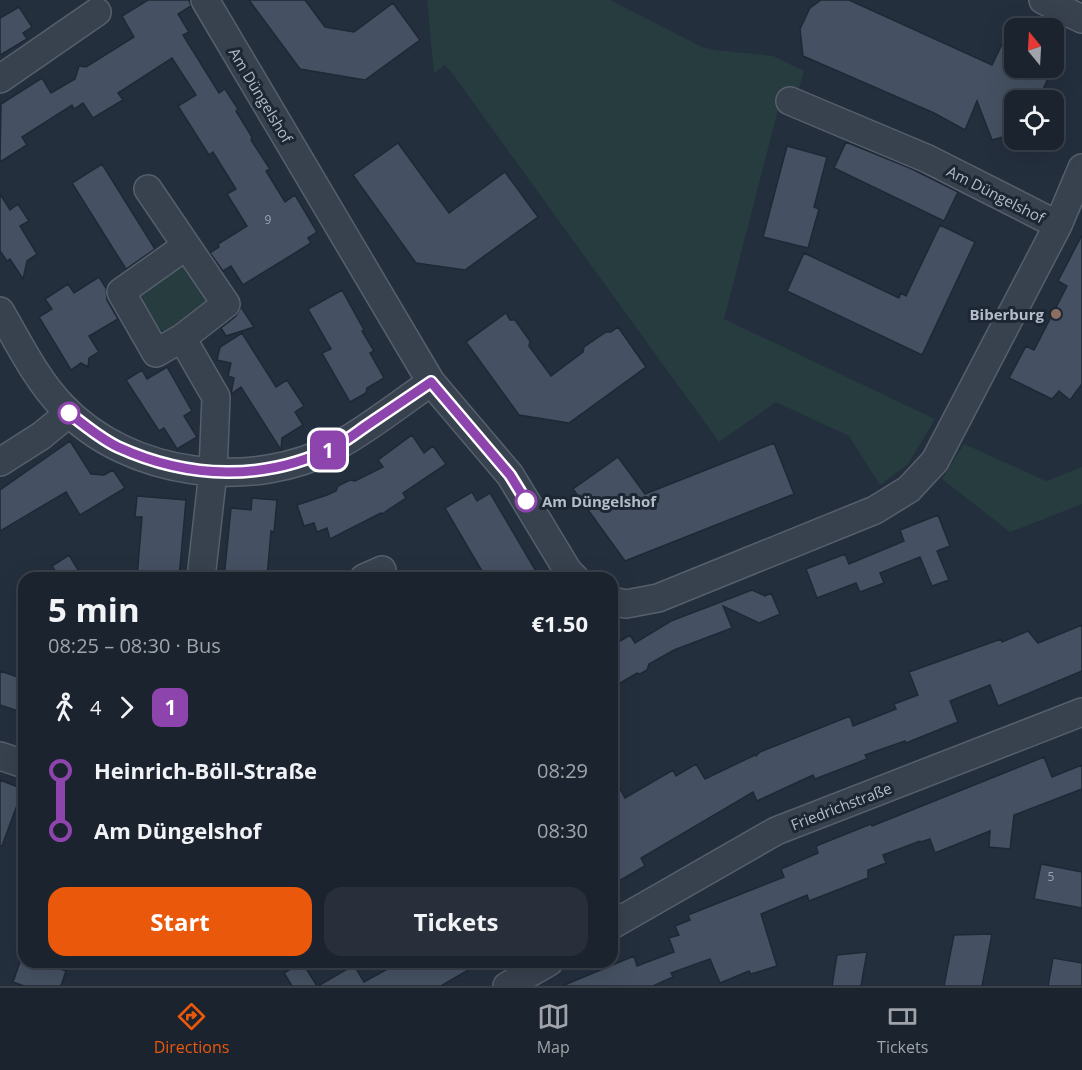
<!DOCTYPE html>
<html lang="en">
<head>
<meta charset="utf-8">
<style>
  :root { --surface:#1b232e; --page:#282f3a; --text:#f1f3f6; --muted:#a0a4aa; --line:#39404a; --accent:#ea580c }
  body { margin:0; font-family:"Open Sans",sans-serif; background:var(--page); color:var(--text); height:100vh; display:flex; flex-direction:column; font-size:22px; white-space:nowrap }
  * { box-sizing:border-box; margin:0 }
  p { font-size:20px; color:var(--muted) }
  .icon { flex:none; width:33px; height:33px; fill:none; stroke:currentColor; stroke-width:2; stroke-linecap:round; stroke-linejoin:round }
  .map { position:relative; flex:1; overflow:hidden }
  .details { position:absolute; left:18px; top:572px; width:600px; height:396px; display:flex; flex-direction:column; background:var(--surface); border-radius:18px; box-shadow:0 6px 24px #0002,0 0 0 2px var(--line) }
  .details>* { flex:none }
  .badge { padding:0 12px; border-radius:9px; font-size:21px; line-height:39px }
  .needle { width:39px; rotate:342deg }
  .buttons { position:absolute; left:1004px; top:18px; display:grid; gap:12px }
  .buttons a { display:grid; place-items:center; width:60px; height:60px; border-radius:12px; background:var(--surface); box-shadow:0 6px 24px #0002,0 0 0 2px var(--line); font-size:30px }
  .map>.badge { position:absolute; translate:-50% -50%; box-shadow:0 0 0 3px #fff }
  .legs { display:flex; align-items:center; gap:9px; height:66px; padding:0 30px; font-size:20px }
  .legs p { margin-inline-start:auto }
  .headline { display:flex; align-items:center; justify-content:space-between; height:102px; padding:0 30px }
  h1 { font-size:33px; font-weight:700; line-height:45px }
  .primary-button { display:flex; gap:12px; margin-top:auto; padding:12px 30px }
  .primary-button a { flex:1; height:69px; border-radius:18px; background:var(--accent); color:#fff; font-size:24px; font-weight:700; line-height:69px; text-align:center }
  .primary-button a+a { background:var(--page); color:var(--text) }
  ul { padding:0 30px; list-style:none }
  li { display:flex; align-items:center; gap:21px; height:60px; font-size:22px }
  li i { display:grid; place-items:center; width:9px; height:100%; margin:0 8px; background:currentColor }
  li i::after { content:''; width:15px; height:15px; margin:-8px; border:4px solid; border-radius:50%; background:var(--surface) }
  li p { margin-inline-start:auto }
  li:first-child i { background:linear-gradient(#0000 50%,currentColor 0) }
  li:last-child i { background:linear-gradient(currentColor 50%,#0000 0) }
  .menu { display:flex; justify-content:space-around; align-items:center; height:84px; border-top:2px solid var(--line); background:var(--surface); font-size:16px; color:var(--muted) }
  .menu a { display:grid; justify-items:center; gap:3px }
  .menu .active { color:var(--accent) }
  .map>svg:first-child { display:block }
</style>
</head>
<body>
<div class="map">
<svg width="1082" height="986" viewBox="0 0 1082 986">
  <rect width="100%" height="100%" fill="#242f3e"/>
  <path fill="#263c3f" d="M427,0H610L702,47L714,50L773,56L804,71L792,112L779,106L724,319L935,419L908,464L880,485L849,436L776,402L719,442L452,73L445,65L434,73Z
    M182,264L192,266L210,294L207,305L175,327L165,331L155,328L137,301L140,290Z
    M964,444L1046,481L1082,467V504L1010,532L942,479Z"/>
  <path fill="#455162" stroke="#1f2835" stroke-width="1.5" d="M148,0H189L191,6L178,14L189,32L183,35L219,93L225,89L238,109L236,111L252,137L251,140L270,169L266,171L285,202L295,195L317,232L308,238L311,243L243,285L231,266L223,271L210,253L219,247L218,244L247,226L227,194L236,189L213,152L209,155L178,106L196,95L172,58L118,93L123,100L93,118L83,103L74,109L72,105L22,137L27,145L0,162L1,104L42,78L51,93L75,79L79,66L86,67L134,37L122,16Z
    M249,0H305L325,27L354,32L393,3L420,40L365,80L300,69Z
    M821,0H849L992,65L1014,19V68H1053L1038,100H1014V129L1008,131L1010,135L992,140L977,101L965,130L934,113L803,56L800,29L810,8Z
    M19,7L32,27L23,33L27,39L0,55V18Z
    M846,142L912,169L958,192L944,221L834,168Z
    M398,143L449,213L505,172L538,217L465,270L416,263L353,175Z
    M787,146L827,157L814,207L819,209L808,248L763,237Z
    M102,164L155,249L126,269L72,183Z
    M0,194L10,210L18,204L29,221L20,226L37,254L27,261L23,279L10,259L7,261L0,251Z
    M940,225L975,242L922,355L787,291L804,253L899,298L901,293L906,296Z
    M1082,235V384L1070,400L1059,391L1052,399L1009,378L1026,346L1034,350L1067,286L1058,281Z
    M99,277L106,288L107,300L118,319L89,336L99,352L89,358L88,367L81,363L71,370L39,317L52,309L45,299L68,284L74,293Z
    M342,290L364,330L362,331L374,351L370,353L384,378L367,388L366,393L350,402L322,353L331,349L308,309Z
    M241,307L254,327L226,336L221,328L236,316Z
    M506,313L510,320H515L530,341L529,346L551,376L583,352L584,347L606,332H611L618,327L646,367L569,423L519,415L466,342Z
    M242,333L276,387L287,380L304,406L295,412L303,425L282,438L281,450L241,387L231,394L234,378L228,376L231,363L217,360L220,347Z
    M167,367L192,411L184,416L197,437L177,449L164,428L159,431L126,380L142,370L147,379Z
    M412,435L424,453L433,446L446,464L403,493L406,498L382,514L381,513L330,539L327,528L317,532L314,523L304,526L297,505L327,495L336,491L338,486L350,480L355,481L383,467L378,460Z
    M70,441L91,474L104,475L113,470L125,488L80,515L66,492L0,531V490Z
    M774,443L794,494L625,561L573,489L618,457L645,494Z
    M472,492L477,501L490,493L540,578H486L445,508Z
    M137,496L186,500L179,578H137L142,517H135Z
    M252,498L277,500L274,532L271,531L267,578H224L231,508L251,510Z
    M938,515L950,546L937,551L949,580L932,586L920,557L880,573L884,583L860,592L856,583L817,598L806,569L845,554L849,564L904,541L900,530Z
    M69,555L83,578H60L52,566Z
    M752,590L765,596L771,593L780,614L759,623L723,606L732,628L674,650L649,664L647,670L640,674L637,673L612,688V646L630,635L635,643L671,621Z
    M1082,625V671L998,706L990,685L950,701L958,722L906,743L905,741L865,755L867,759L815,779L813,775L757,801L753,792L641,858L645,866L612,885V774L625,798L673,770L676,776L696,764L705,779L755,755L756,756L760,752L850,716L853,726L896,709L894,704L918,695L909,672L1001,639L1002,642L1028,631L1038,643Z
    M0,671L24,679V713L0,705Z
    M1044,757L1052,777L1082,765V789L1014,815L1010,849L989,847L990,831L935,853L930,839L921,842L920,841L883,855L886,863L868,870V878L809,901L807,895L761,914L777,966L751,974L749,971L720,983L710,959L671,973L673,977L653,986H562L634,956L637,966L674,952L669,938L679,935L675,926L690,920L688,915L784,877L781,869L818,853L816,846L871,824L872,826Z
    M0,780L23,789L2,846H0Z
    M1041,864L1082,872V908L1034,899Z
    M992,934L982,986H944L954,935Z
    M867,952L861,986H832L837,955Z
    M1053,958L1082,963V986H1048Z
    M20,962H41L66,971L61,986H24L13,982Z
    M302,962L317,986H292L284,973Z
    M400,962H482L441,986H318L354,965L364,982Z"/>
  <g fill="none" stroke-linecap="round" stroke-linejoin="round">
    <g stroke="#565f6c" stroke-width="30">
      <path id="minor" d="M205,0L431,382L510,475L568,571L575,578
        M1043,0L1082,19
        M0,79L97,12
        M790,101L928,159L1058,225
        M148,189L226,304L182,338
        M186,246L121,292L156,353L182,338L216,397L213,472L201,578
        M0,311C19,343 36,379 62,406C129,477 253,492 337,446C368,429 401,403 431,382
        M0,462L41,436L69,413
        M364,578L382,570
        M612,601L626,604L658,598L875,510L909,489L935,461L1058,225L1082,168
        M0,756L24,764
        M612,925L776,831L1082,712
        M507,986L549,962"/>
    </g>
    <use href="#minor" stroke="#38414e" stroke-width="27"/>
  </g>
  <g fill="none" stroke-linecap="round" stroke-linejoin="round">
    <g stroke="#fff" stroke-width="14">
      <path id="line-1" d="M69,413C84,425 101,439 118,447C188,479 266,482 336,446C346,441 356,433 366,426C388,411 409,397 431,382L510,475L526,501"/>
    </g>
    <use href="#line-1" stroke="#8e44ad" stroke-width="9"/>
  </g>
  <circle fill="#8d6e63" stroke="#1d2633" stroke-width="2" cx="1056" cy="314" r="6"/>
  <g fill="#fff" stroke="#8e44ad" stroke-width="3">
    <circle cx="69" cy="413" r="10"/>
    <circle cx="526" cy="501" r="10"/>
  </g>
  <g text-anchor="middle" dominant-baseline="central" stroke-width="6" stroke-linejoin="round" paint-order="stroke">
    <g font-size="12" fill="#98a1af">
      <text x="268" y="219">9</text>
      <text x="1051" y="876">5</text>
    </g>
    <g font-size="15" fill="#b4bcc9" stroke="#1d2633">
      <text transform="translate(261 95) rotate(59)">Am Düngelshof</text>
      <text transform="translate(996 194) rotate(27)">Am Düngelshof</text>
      <text transform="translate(841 806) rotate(-21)">Friedrichstraße</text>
    </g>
    <g font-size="15" font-weight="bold" fill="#b4bcc9" stroke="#1d2633" text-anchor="end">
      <text x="1044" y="314">Biberburg</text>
    </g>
    <g font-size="15" font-weight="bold" fill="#b4bcc9" stroke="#1d2633" text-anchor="start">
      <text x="542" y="501">Am Düngelshof</text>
    </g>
  </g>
</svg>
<div class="buttons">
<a><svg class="needle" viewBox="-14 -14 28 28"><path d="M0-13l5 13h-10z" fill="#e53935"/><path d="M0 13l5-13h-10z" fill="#a0a4aa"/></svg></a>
<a><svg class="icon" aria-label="locate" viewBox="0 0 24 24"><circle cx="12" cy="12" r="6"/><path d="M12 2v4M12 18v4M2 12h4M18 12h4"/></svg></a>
</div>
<b class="badge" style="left:328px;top:450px;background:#8e44ad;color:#fff">1</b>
<section class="details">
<div class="headline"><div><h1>5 min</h1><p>08:25 – 08:30 · Bus</p></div><b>€1.50</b></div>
<div class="legs"><svg class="icon" aria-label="walk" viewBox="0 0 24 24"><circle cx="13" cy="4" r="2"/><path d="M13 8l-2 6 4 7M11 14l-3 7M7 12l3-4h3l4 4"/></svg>4<svg class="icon" aria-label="forward" viewBox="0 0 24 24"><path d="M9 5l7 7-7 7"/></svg><b class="badge" style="background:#8e44ad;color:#fff">1</b></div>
<ul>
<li><i style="color:#8e44ad"></i><b>Heinrich-Böll-Straße</b><p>08:29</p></li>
<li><i style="color:#8e44ad"></i><b>Am Düngelshof</b><p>08:30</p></li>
</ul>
<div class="primary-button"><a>Start</a><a>Tickets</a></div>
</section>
</div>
<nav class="menu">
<a class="active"><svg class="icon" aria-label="directions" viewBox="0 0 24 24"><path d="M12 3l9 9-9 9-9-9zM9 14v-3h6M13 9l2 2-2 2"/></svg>Directions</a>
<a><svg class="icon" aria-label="map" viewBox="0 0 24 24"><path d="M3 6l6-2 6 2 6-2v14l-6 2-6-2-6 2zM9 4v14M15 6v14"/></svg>Map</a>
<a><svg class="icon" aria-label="tickets" viewBox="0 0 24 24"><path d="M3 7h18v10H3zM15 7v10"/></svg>Tickets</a>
</nav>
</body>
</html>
